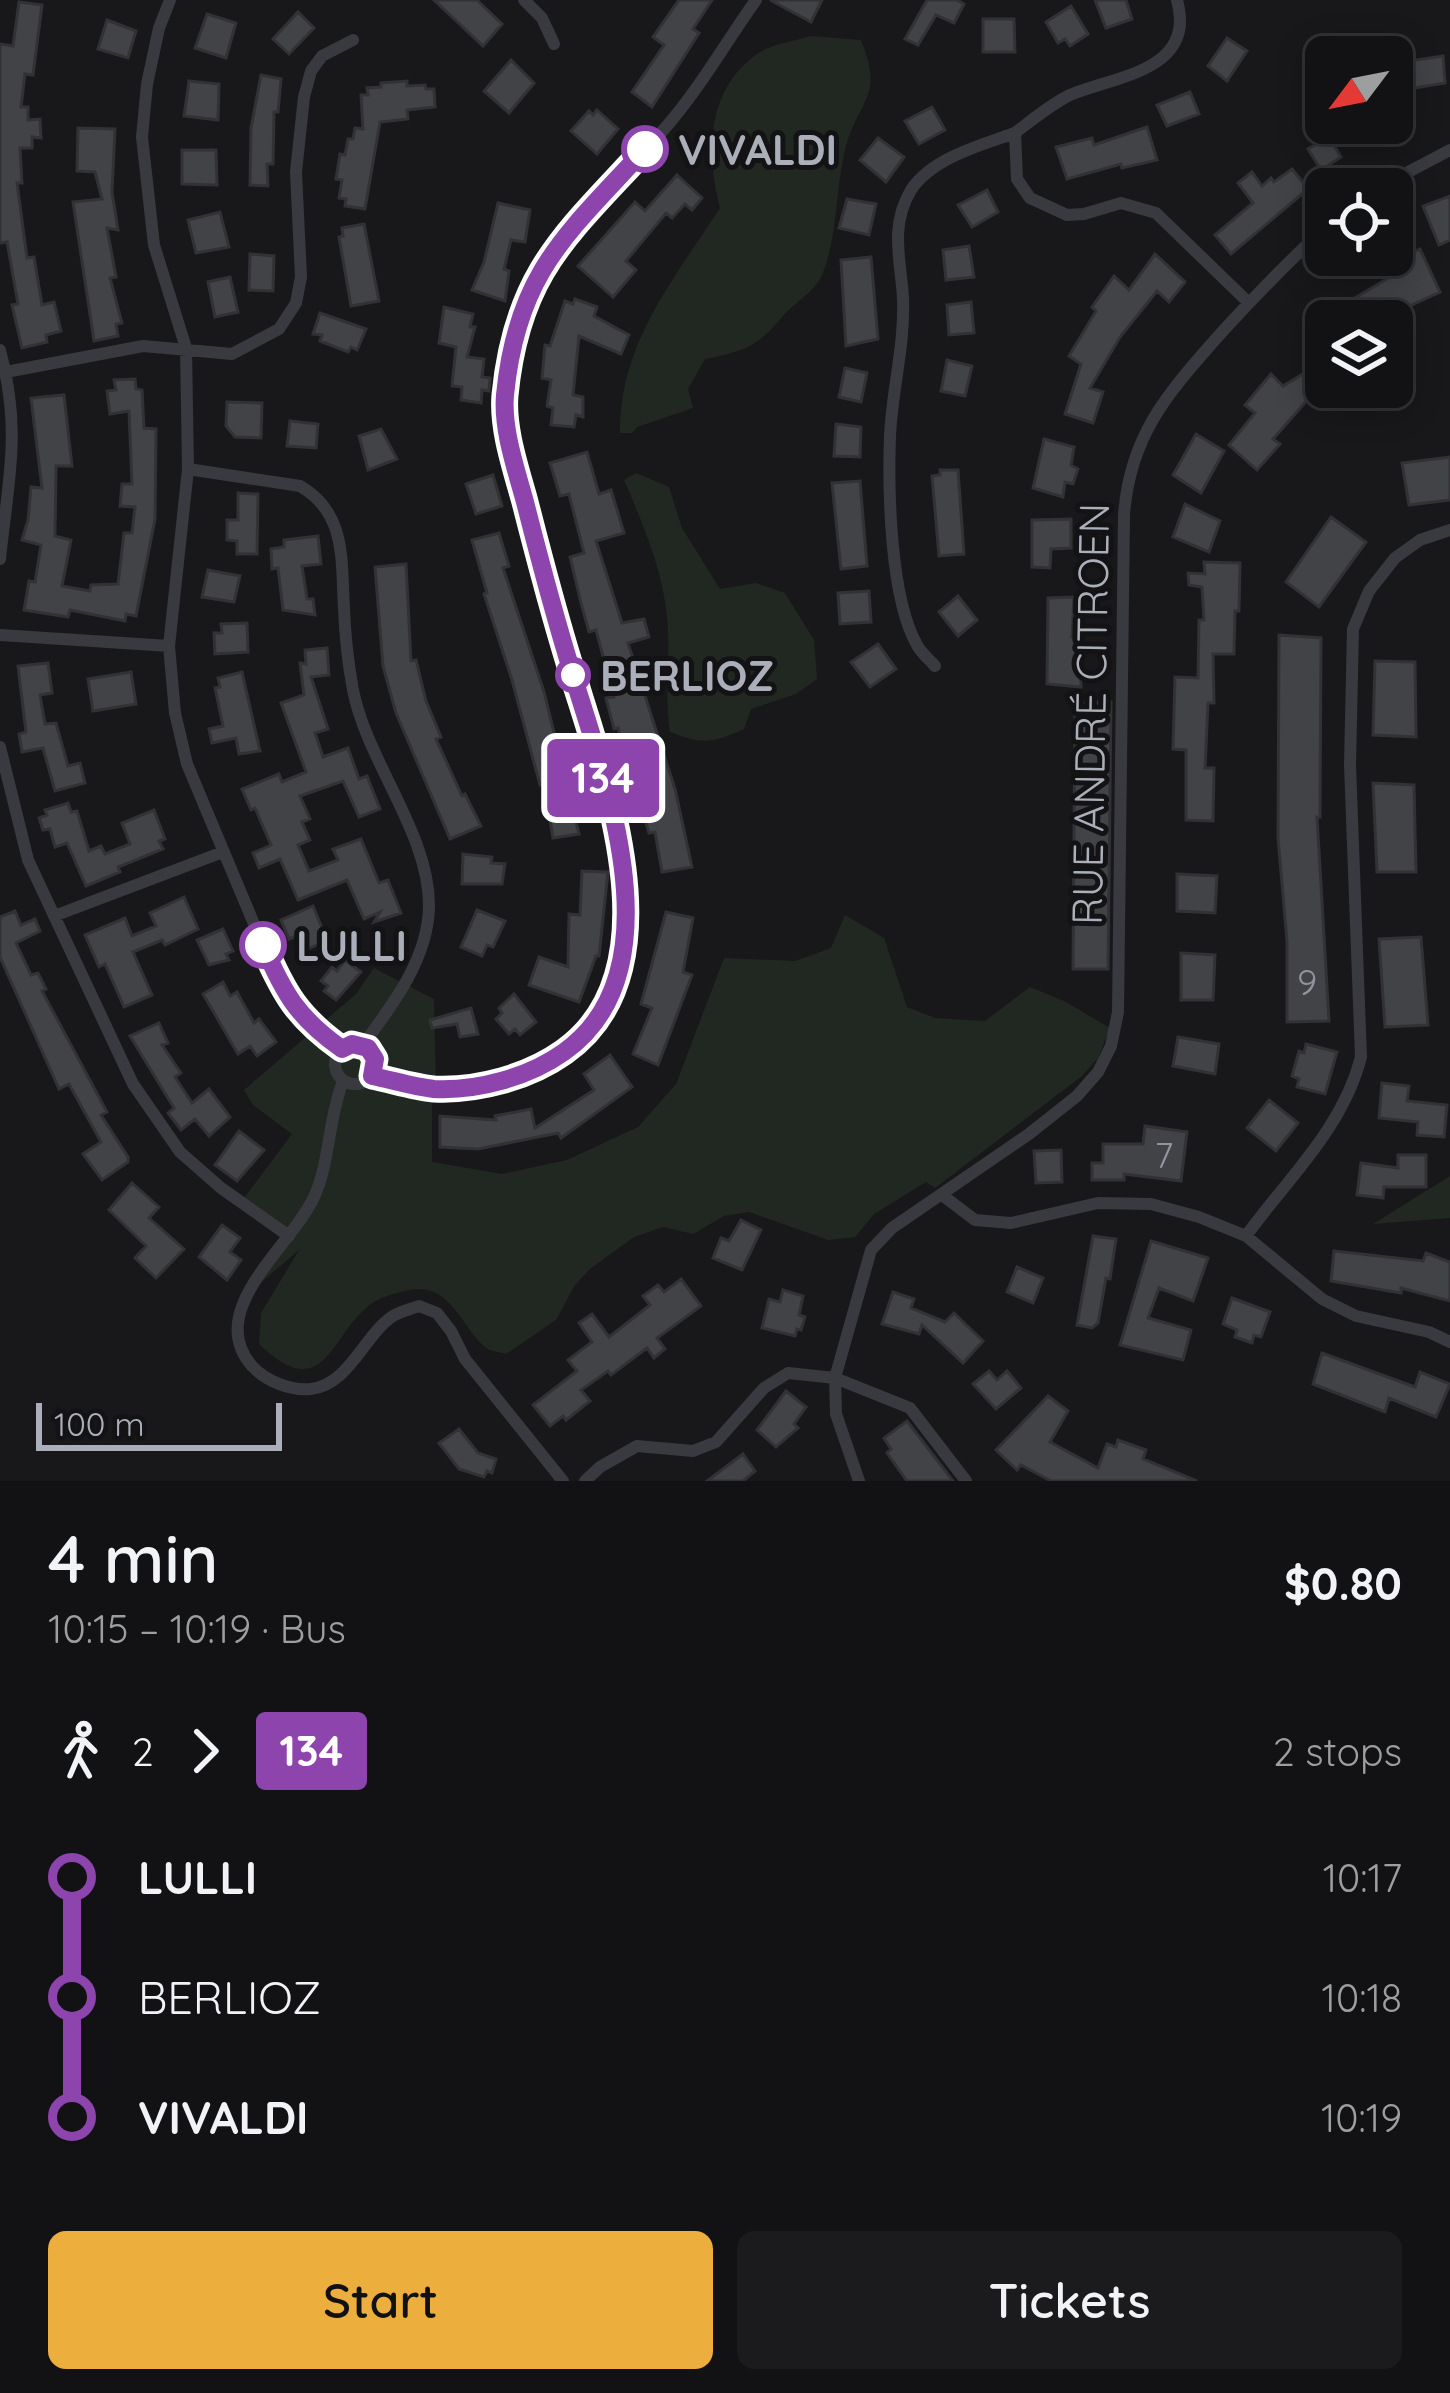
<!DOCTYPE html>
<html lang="en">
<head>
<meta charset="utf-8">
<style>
  :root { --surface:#121214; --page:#1b1b1d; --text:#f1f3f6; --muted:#9c9ea0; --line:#313234; --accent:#ecaf3e }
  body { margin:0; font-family:Quicksand,sans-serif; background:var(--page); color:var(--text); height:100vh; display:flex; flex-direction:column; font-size:45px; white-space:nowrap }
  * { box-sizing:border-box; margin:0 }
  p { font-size:39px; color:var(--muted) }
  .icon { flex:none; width:66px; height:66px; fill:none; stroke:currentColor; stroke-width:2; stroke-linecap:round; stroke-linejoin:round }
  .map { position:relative; height:1481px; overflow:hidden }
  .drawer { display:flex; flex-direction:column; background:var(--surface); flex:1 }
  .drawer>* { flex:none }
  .badge { padding:0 24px; border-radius:9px; font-size:42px; line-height:78px }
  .needle { width:78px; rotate:238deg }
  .buttons { position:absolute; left:1305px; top:36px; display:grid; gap:24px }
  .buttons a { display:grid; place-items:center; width:108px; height:108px; border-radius:18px; background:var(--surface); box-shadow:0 6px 30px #0003,0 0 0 3px var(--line); font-size:60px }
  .scale { position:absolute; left:36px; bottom:30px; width:246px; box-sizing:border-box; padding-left:12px; border:6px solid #abafb9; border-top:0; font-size:33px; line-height:42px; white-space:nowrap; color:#abafb9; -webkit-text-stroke:9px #131315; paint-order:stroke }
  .map>.badge { position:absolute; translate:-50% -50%; box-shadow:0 0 0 6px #fff }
  .legs { display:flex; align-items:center; gap:18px; height:132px; padding:0 48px; font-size:39px }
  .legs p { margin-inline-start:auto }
  .head { display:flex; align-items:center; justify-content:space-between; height:204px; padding:0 48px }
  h1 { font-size:66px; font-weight:600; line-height:90px }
  .action { display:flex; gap:24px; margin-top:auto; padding:24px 48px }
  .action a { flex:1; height:138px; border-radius:18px; background:var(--accent); color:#111; font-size:48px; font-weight:600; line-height:138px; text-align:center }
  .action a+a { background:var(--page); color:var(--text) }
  ul { padding:0 48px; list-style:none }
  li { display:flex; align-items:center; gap:42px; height:120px; font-size:45px }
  li i { display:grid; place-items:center; width:18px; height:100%; margin:0 15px; background:currentColor }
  li i::after { content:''; width:30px; height:30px; margin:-15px; border:9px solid; border-radius:50%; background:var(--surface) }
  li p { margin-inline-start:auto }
  li:first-child i { background:linear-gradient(#0000 50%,currentColor 0) }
  li:last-child i { background:linear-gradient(currentColor 50%,#0000 0) }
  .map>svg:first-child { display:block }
</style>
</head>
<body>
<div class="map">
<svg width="1450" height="1481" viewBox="0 0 1450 1481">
  <rect width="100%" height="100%" fill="#18181a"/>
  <path fill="#202821" d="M811,36L861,40C885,99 858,98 845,150C835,191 838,239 821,277C814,292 794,303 783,316C757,347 745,351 705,359L688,389L693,408L637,427L632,433H620C619,344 674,279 720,208C706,154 706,90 757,54C771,44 795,41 811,36Z
    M636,473L669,487L682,528L720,589L756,583L785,593L814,640L817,679L796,694L751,709L744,729C713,743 703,745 670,732C664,693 671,656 667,617C663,571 642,522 624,480Z
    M845,915L884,938L907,1007L935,1018L985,1021L1030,987L1064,1001L1110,1028L1098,1058L1082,1076L935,1188L926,1182L874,1214L855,1237L828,1240L749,1212L724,1216L693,1234L663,1227L634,1237L590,1269L575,1285L556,1320L506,1354C500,1352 493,1352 488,1349C465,1334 453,1288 419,1289C408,1289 383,1296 374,1302C330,1330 327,1409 259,1344L261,1313L299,1250L245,1296L288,1236L241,1202L292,1134L253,1105L244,1090L356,994L374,968L434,999L436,1089L432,1102V1162L502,1174L567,1160L638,1127L676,1084L724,958L795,961L831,948Z
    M1450,1176V1218L1373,1224Z"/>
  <path fill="#424347" stroke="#323236" stroke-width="3" d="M434,0H477L502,24L483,46Z
    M679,0H712L693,29L699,33L652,107L632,92L664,45L653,37Z
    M770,0H822L811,22Z
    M927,0H957L964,4L954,23L936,15L918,45L905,39Z
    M1095,0H1126L1132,19L1106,28Z
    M19,2L42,5L33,75L25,74L21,107H28V120L40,119L41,138L32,137V148H20L22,183H17L27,258L34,257L42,305L54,302L61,331L46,335L47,342L22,348L12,305L18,304L7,242L0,243V44L13,46Z
    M1071,6L1088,34L1070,46L1065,39L1058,43L1046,22Z
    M298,12L314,28L289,54L273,39Z
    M207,14L236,23L226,58L195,48Z
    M983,19H1014L1015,52H983Z
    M107,20L136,31L128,58L98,49Z
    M1227,38L1247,51L1227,81L1208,66Z
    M1443,56L1445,83L1414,88L1413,82L1401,85L1397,63Z
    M511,60L534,83L509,113L484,91Z
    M261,75L281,79L278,112H274L273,164H267L268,186L250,185L251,128Z
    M189,81L219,84L218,120L184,116Z
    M407,81V86L425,85L426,89H434L435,107L407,110L408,119L380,122L365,209L345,206L346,199L339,198L342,180L336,179L340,154L345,155L348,139H353L355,128L363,129L361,95H368L367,88L381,87V83Z
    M1190,92L1199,114L1167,126L1157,105Z
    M932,107L945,130L919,144L905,121Z
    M597,110L618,129L597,154L571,131L589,111L593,115Z
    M1147,127L1157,160L1122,168L1121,164L1067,179L1056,147L1092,138L1094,145Z
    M78,128L115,129L112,192L118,230L107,228L116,277L110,278L122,323L116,324L118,336L94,341L73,202L102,199L95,172L77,171Z
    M1329,137L1341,157L1321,170L1308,149Z
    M878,138L904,157L886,182L860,160Z
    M182,150H216L217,185L182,184Z
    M1292,169L1308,189L1231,254L1215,235L1253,203L1238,183L1252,172L1262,186L1271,178L1274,182Z
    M677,175L702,198L692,210L685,204L672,218L666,213L626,261L636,270L613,297L578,266L635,202L645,211Z
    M987,190L998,212L972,227L958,205Z
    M1450,196V240L1439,245L1423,206Z
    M847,199L876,204L869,235L839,228Z
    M498,203L530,210L525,242L511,240L504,269L509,271L505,301L472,290L484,262Z
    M220,212L229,247L196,253L188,220Z
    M364,224L379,301L351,306L339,237L343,236L342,228Z
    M969,246L974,277L946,280L943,250Z
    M1420,249L1440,292L1405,308L1402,303L1370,321H1309L1340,300L1343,305L1390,277L1385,266Z
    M250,254L274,256L273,291L249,290Z
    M1155,254L1185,282L1169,302L1157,291L1120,337L1090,388L1103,392L1093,423L1065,414L1081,364L1069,356L1096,311L1092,307L1114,276L1129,290Z
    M871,257L878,339L846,346L841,260Z
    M230,277L238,312L215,317L208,282Z
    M575,299L597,307L594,316L629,335L621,354L579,336L573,395L583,397V417L576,415L574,427L551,425L553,408L547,406L551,380L542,378L545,345L550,346L565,301L573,304Z
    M971,302L974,333L949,335L947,305Z
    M444,307L473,314L470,327H475L467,357L484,359L482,377L490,378L489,391L482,390L481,403L461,400L462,387L452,386L456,347L439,343Z
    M320,313L366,329L357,350L351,347L348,352L320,341L322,335L313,334Z
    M947,360L972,366L965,396L941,391Z
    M1326,360V387H1350L1317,407L1310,397L1273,439L1280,444L1257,470L1229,445L1255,413L1245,405L1271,374L1283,386Z
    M845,368L867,373L861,402L839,397Z
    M135,379L136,389L142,390L144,428L156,429L155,519L136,616L126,614L125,621L70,610L68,617L24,610L29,581L35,582L41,545L22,540L28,520L31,487L42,488L31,398L64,395L72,466H56L55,536L71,540L62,586L90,591L91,585L118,584L124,533H132L135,507L120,506L122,484H132L129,411L110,414L107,391L116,390L114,380Z
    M227,402L262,403L261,438L235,437L226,426Z
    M290,421L318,424L316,448L287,446Z
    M836,424L861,427L860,457L834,456Z
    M381,429L397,459L368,470L359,436Z
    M1196,434L1224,451L1201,493L1173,475Z
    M1044,439L1074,447L1071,465L1078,469L1073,484L1065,482L1063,497L1033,488Z
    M587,452L599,494L611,490L624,533L596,541L622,623L644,619L649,637L628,643L675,789L692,867L662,872L655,832L649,833L618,728L614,729L606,698L614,697L596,630L589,632L581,603L570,557L584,553L569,494L560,496L550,463Z
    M1450,457V500L1409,505L1402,463Z
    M940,470H958L964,554L939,556L932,476L940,475Z
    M493,475L502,506L476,514L466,484Z
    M860,481L867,566L841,569L832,483Z
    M238,493L258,494L257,554H237V541L227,540V520H238Z
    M1185,504L1220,521L1209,552L1173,537Z
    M1331,517L1366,542L1319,607L1286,582Z
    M1071,519V548L1051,549L1050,568L1032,567V520Z
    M499,533L509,566L503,568L544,692L579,834L553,838L544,784L540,785L512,680L484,594L487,593L472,540Z
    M318,536L321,564L302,566L307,599H313L315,615L283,610L278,568L272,569L271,549L284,547V540Z
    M1204,562L1240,563L1239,611H1235L1234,654H1213L1214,703H1208L1205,768H1214L1213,821L1186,820V750L1173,749L1175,677L1198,678L1199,620H1204L1202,587L1189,585L1188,573L1205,574Z
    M406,564L411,661L416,660L426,701L441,737L436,739L462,796L465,794L481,826L450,839L396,713L383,666L375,567Z
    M208,570L240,576L234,602L202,597Z
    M869,591L871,622L840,624L838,593Z
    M958,596L977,620L958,636L939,612Z
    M1074,597L1072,637H1080L1081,687L1047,684L1048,598Z
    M247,623L248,652L215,654L214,633H222L221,624Z
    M1279,635L1321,638L1320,817H1317L1329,1021L1287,1022V941L1278,838Z
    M878,644L896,669L870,687L851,662Z
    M327,648L329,675L311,677L328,729L315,733L323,757L348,748L359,779L367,776L380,809L359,817L343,781L300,796L310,819L302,822L310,840L298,845L309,871L338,860L333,849L361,839L379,883L388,880L401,913L374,922L380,912L364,919L347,880L298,900L280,859L259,868L253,853L271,845L255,808L251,810L242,789L279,774L282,782L306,772L281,703L304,695L300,663L306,664L305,650Z
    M1375,661L1415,662L1416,737L1373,735Z
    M48,663L52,693L40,695L45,724L56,723L68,766L80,763L85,783L55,791L43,748L22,752L19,734L26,732L18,666Z
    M131,672L136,704L93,711L88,679Z
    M242,672L260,751L239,754L236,738L212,743L209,729L223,726L215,688L220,687L218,678Z
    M1075,702H1111L1108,969H1073Z
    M1373,783L1414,785L1416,872H1377Z
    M68,803L71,812L77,811L89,851L101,846L105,854L130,844L122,823L154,810L165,839L159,841L163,849L118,867L120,872L86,886L67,843L55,847L50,829L43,830L39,818L47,815L45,810Z
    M463,854L492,857L491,863L505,864L502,884H462Z
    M582,871L608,872L599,956H596L579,1002L529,985L539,957L568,967L569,914L580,915Z
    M1177,874L1217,876L1215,913L1177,911Z
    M184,897L198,929L165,945L162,940L133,952L152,995L124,1007L105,964L99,967L85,935L125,918L132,936L156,926L150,913Z
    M313,906L327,940L308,949L302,934L289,939L281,920Z
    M477,910L505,921L493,947L487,945L482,956L461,947Z
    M15,911L21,925L35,919L40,931L16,943L31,975L38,973L46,989L42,991L107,1112L101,1115L128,1157V1162L102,1180L83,1154L101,1142L69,1084L59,1089L0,957V917Z
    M666,912L693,918L683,972L692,975L658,1065L633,1054L652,1008L641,1004Z
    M223,929L233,951L226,954L229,960L209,965L197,940Z
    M1421,937L1428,1025L1385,1027L1379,939Z
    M1181,953L1215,955L1213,1000H1181Z
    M345,960L361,972L336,1000L324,991L328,986L321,981L332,967L337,971Z
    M223,982L230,996L237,992L254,1023L259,1019L276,1042L257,1056L250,1046L238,1054L203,994Z
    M514,994L536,1022L520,1035L515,1029L509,1034L496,1019L502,1013L499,1008Z
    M471,1008L478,1034L460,1037L457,1024L432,1028L430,1020Z
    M159,1023L168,1043L162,1045L181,1073L175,1077L192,1103L209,1089L230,1117L209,1136L195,1119L181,1130L168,1113L174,1108L130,1036Z
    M1178,1037L1219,1044L1215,1074L1173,1066Z
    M1306,1044L1337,1052L1325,1094L1297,1087L1299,1079L1292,1076L1299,1051L1304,1053Z
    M610,1055L632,1087L561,1138L558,1133L478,1149L440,1147V1116L496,1120L495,1116L531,1109L535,1128L594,1090L584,1074Z
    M1382,1083L1409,1086L1407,1101L1447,1105L1444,1137L1417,1135L1418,1122L1379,1118Z
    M1269,1100L1298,1123L1276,1151L1247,1128Z
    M1145,1126L1187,1132L1181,1181L1124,1174V1180H1092V1163H1103V1144H1143Z
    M239,1131L264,1150L237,1181L215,1165Z
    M1061,1150L1062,1182L1036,1183L1034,1151Z
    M1398,1155H1426V1187H1384L1383,1198L1357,1195L1361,1163L1398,1168Z
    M132,1183L159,1207L149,1218L184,1249L156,1278L135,1258L146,1246L109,1210Z
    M741,1220L761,1230L742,1270L713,1258L721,1238L729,1241Z
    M222,1225L240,1238L230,1252L241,1260L227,1280L199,1257Z
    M1093,1236L1116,1239L1110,1279L1106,1278L1098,1323L1092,1328L1077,1325Z
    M1151,1241L1208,1258L1193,1301L1159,1288L1148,1318L1191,1330L1183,1360L1120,1345Z
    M1334,1251L1423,1261L1426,1253L1450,1262V1301L1401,1288V1293L1331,1281Z
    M1017,1267L1043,1278L1033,1303L1007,1292Z
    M681,1279L701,1306L657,1338L665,1349L654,1358L647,1348L611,1375L608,1371L581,1390L590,1401L566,1420L563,1416L550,1426L533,1405L577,1371L568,1360L592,1342L579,1323L592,1314L609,1337L650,1305L643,1296L658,1285L664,1292Z
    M783,1290L803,1296L799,1315L805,1317L801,1330L797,1329L795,1336L762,1328L769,1299L780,1302Z
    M893,1292L914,1299L911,1308L945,1322L954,1313L983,1341L963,1363L922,1325L919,1334L882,1324Z
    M1232,1298L1270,1312L1261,1337L1254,1335L1252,1343L1235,1337L1237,1330L1223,1324Z
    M1322,1353L1415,1387L1420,1372L1450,1384L1436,1417L1389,1398L1385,1412L1313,1384Z
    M989,1371L997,1380L1007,1371L1021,1388L996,1409L973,1384Z
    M786,1391L806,1407L794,1424L798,1428L776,1447L757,1430Z
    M1048,1396L1068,1411L1050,1442L1098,1468L1107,1444L1116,1447L1118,1440L1146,1450L1143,1459L1197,1481H1051L1021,1465L1017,1470L996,1450Z
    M907,1421L953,1481H907L887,1453L891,1449L884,1438Z
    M459,1429L478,1453L496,1459L492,1473L487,1471L484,1477L459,1469L439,1443Z
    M743,1454L755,1471L743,1481H707Z"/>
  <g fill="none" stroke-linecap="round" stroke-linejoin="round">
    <path stroke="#393a3f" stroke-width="12" d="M170,0L159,28L147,84L142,137L154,245L186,348L188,469L169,646L175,713L187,764L280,986L313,1028L342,1049
      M524,0L542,18L554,44
      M1177,0C1197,71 1115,76 1070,95C1051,104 1032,120 1015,133L1017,179L1030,198L1067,215L1084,214L1121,203L1156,213L1249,303
      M1376,189L1450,150
      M0,350C22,431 8,480 0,559
      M6,372L143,346L232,354L279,329L296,303L301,277L296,172L304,97L311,71L322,56L353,40
      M188,469L300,486C347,513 341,561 344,608C345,636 348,663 353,690C367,762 430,834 429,907C428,959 392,1006 362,1046
      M0,635L169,646
      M935,666C929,659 921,653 917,645C890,598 888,490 890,436C892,390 905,345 903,298C901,261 889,227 911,190C932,158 981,145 1015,133
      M0,747L28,860L133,1084L180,1152L221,1188L289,1236
      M54,916L223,852
      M335 1064a20 20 0 1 1 40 0a20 20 0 1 1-40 0Z
      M372,1076C392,1080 415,1088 436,1089C453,1090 474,1085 491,1082C617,1058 636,945 620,835L513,457C510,439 505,420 504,402C501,278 593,211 666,127C700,88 726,42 756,0
      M343,1081C328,1119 330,1163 314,1197C292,1246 203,1310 252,1366C266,1381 290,1391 311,1389C349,1385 364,1335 393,1316C399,1312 411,1309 419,1306L437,1313L451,1331L465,1359L563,1481
      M942,1195L975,1220L1011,1223L1098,1203L1151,1204L1199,1217L1246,1236L1322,1299L1356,1316L1429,1332L1450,1342
      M1246,1236C1288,1178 1343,1128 1361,1057L1350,765L1353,629L1369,591L1395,558L1420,540L1450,530
      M585,1481L600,1467L637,1446L693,1451L716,1442L764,1388L788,1373L835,1378L910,1408L966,1481
      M859,1481L836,1414L835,1378L871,1250L892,1228L1029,1134L1077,1096L1098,1072L1111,1046L1118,1012L1124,515C1130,433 1170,391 1222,332C1255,296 1290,260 1326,227"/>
  </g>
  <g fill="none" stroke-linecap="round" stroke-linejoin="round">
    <g stroke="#fff" stroke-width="27">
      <path id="line-1" d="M263,945C284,994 298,1018 342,1049L352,1044L368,1048L375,1059L372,1076C392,1080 414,1087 434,1089C478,1091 529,1077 564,1052C680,970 603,775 571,669C554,614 539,557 525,502C516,469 502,429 505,395C517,272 567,234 645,149"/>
    </g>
    <use href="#line-1" stroke="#8e44ad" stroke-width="18"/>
  </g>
  <g fill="#fff" stroke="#8e44ad" stroke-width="6">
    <circle cx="645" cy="149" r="21"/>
    <circle cx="573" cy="675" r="15"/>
    <circle cx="263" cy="945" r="21"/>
  </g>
  <g text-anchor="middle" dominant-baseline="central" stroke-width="10" stroke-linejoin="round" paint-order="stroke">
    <g font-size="36" fill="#91949c">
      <text x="1307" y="981">9</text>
      <text x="1164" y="1154">7</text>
    </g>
    <g font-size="42" font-weight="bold" fill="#abafb9" stroke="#131315" text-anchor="start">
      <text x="678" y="149">VIVALDI</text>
      <text x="600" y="675">BERLIOZ</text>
      <text x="296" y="945">LULLI</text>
    </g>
    <g font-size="42" fill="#abafb9" stroke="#131315">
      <text transform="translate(1090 714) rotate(-89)">RUE ANDRÉ CITROEN</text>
    </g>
  </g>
</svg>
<div class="buttons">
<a><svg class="needle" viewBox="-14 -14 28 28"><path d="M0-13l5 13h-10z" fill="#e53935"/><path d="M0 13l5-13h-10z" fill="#9c9ea0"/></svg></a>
<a><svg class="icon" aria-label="locate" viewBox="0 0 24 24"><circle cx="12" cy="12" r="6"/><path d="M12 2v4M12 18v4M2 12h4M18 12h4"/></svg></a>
<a><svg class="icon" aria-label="layers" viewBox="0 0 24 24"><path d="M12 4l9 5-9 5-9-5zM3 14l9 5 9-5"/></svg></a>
</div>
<div class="scale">100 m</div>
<b class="badge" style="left:603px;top:778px;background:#8e44ad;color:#fff">134</b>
</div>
<section class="drawer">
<div class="head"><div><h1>4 min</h1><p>10:15 – 10:19 · Bus</p></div><b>$0.80</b></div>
<div class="legs"><svg class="icon" aria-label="walk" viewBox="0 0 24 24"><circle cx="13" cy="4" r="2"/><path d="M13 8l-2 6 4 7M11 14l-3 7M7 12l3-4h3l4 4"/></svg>2<svg class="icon" aria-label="forward" viewBox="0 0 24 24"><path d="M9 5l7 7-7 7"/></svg><b class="badge" style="background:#8e44ad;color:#fff">134</b><p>2 stops</p></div>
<ul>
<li><i style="color:#8e44ad"></i><b>LULLI</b><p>10:17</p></li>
<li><i style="color:#8e44ad"></i><span>BERLIOZ</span><p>10:18</p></li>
<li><i style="color:#8e44ad"></i><b>VIVALDI</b><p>10:19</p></li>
</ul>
<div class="action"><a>Start</a><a>Tickets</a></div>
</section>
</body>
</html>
